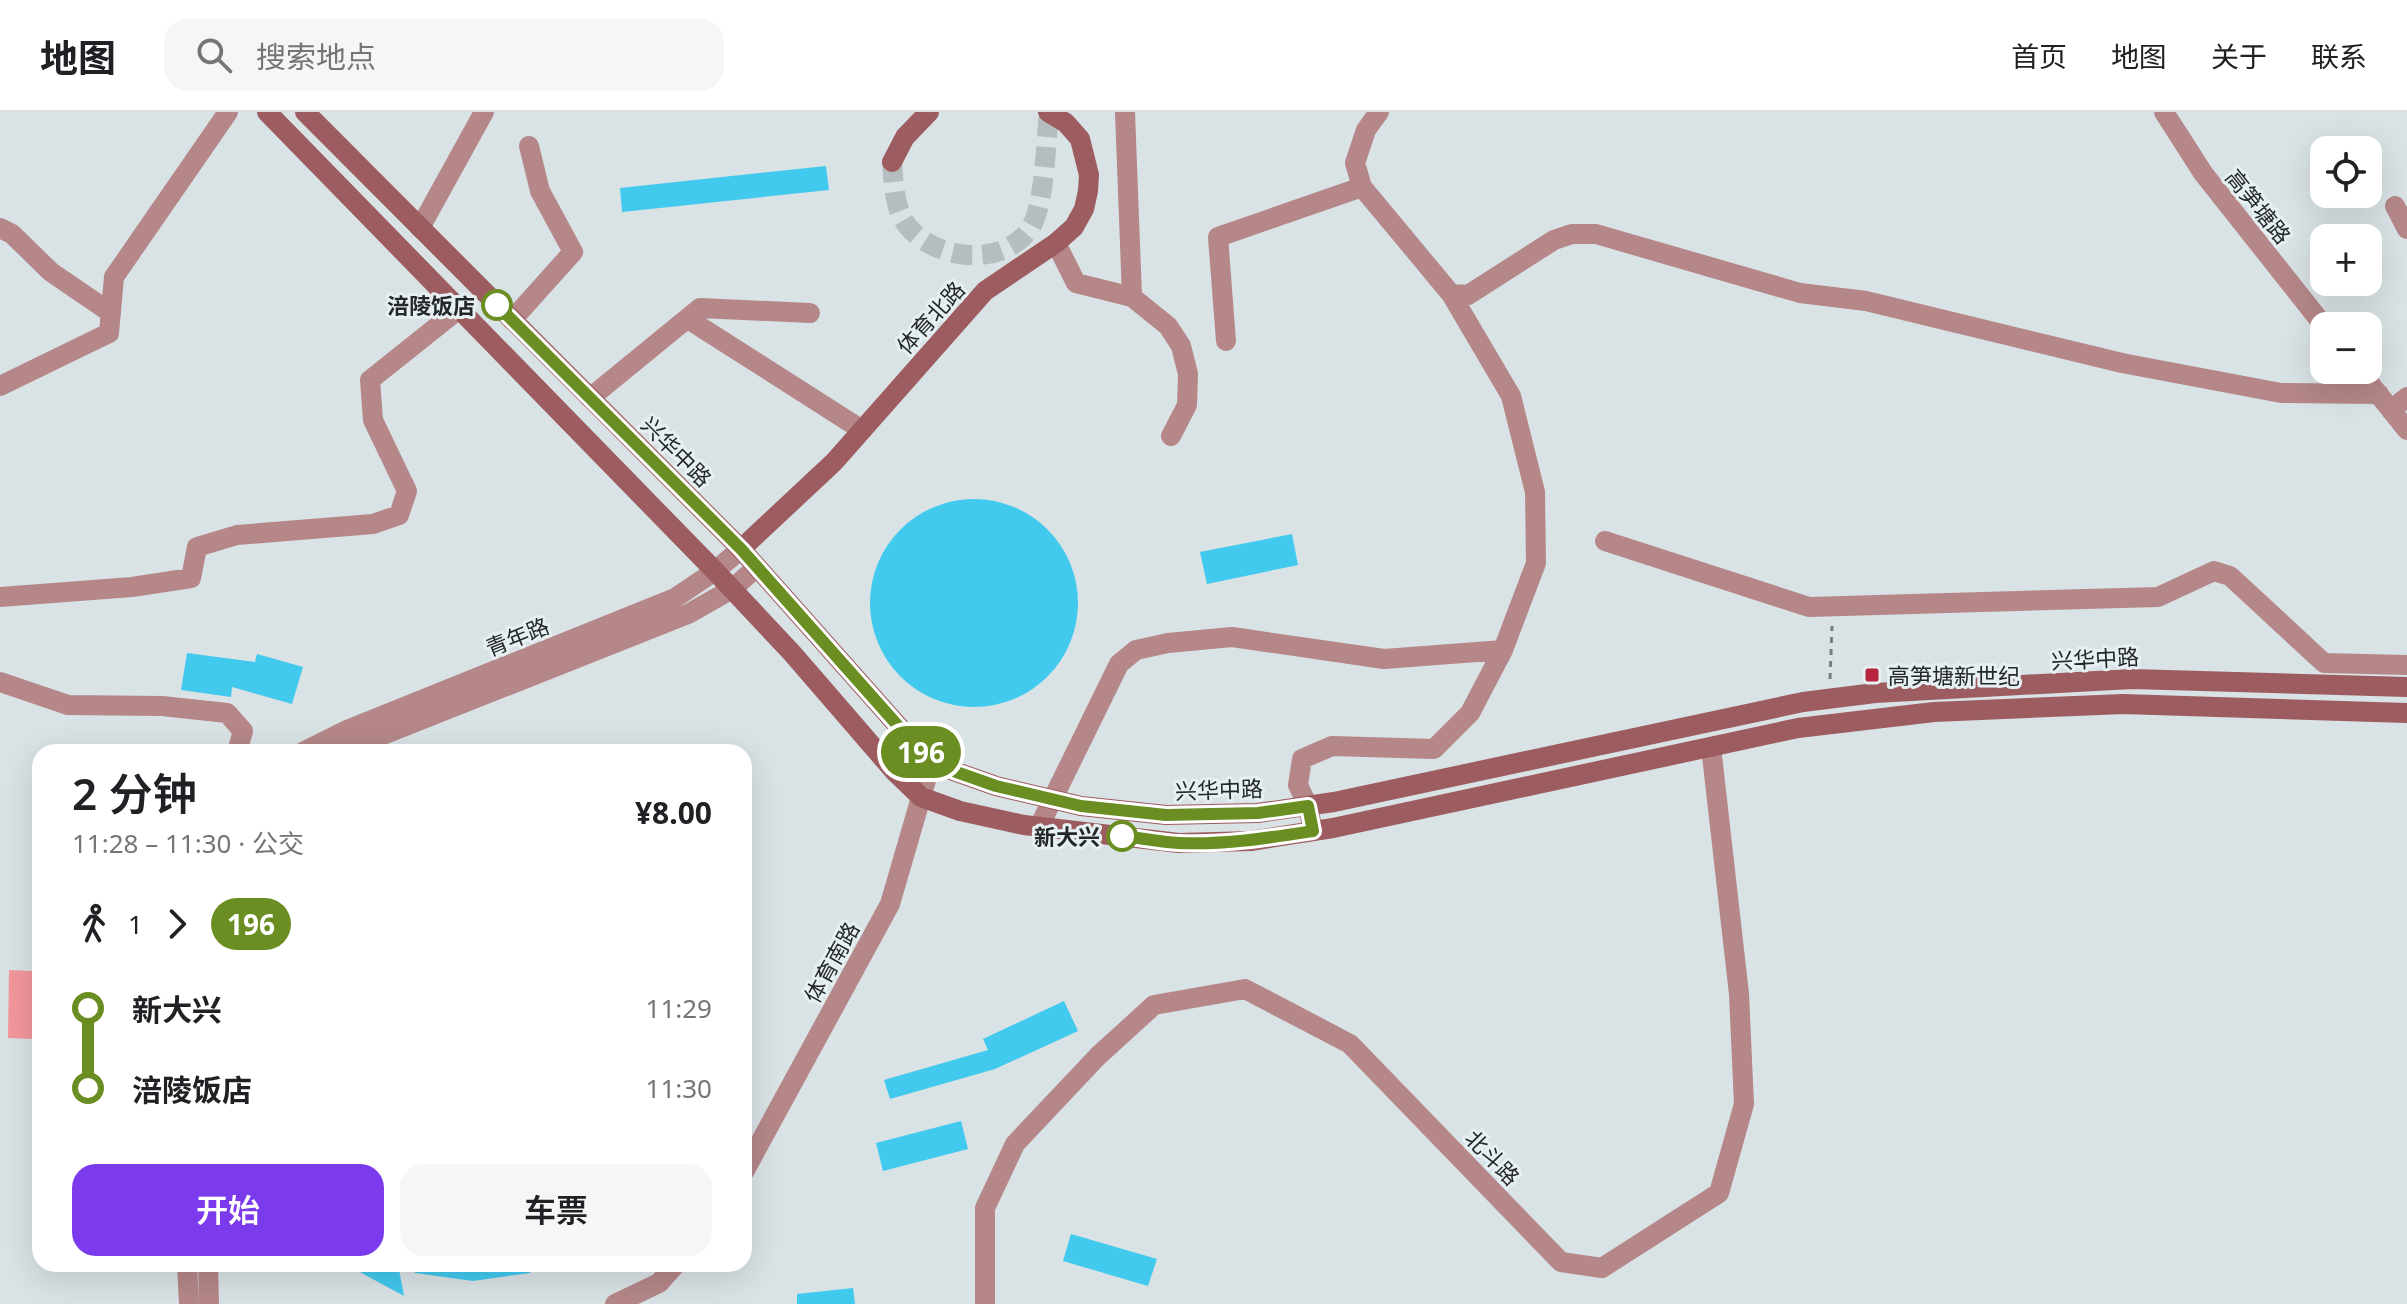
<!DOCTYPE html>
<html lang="zh">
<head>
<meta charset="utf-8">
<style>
  :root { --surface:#fff; --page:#f6f6f6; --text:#202124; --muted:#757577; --line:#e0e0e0; --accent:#7c3aed }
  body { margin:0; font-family:"Noto Sans","Noto Sans SC",sans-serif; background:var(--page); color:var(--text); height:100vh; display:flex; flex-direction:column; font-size:30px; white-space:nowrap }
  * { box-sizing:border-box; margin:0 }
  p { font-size:26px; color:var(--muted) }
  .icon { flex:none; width:44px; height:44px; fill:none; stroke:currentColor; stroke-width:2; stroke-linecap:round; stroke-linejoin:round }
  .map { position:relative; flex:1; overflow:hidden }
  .drawer { position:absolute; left:32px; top:632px; width:720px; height:528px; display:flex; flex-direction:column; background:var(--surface); border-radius:24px; box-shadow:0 8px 32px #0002 }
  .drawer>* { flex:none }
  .badge { padding:0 16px; border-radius:26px; font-size:28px; line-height:52px }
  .tools { position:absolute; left:2310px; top:24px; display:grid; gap:16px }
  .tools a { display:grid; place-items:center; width:72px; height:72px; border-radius:16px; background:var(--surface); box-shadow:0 8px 32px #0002; font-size:40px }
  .map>.badge { position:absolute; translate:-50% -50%; box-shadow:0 0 0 4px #fff }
  .legs { display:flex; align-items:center; gap:12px; height:88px; padding:0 40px; font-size:26px }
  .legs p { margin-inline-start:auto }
  .headline { display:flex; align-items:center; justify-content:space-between; height:136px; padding:0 40px }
  h1 { font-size:44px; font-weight:600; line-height:60px }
  .action { display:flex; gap:16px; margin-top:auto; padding:16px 40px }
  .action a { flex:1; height:92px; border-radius:24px; background:var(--accent); color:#fff; font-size:32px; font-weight:600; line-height:92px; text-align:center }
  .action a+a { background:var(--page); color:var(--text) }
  ul { padding:0 40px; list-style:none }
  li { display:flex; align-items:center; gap:28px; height:80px; font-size:30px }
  li i { display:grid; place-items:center; width:12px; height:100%; margin:0 10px; background:currentColor }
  li i::after { content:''; width:20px; height:20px; margin:-10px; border:6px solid; border-radius:50%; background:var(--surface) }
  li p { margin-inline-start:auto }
  li:first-child i { background:linear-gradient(#0000 50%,currentColor 0) }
  li:last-child i { background:linear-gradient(currentColor 50%,#0000 0) }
  header { display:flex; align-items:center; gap:48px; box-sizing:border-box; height:112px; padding:0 40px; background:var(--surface); border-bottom:2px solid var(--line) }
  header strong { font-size:38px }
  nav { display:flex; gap:44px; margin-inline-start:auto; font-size:28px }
  .search { width:560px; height:72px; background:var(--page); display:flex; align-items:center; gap:20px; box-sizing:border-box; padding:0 28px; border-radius:24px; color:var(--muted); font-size:30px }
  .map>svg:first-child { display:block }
</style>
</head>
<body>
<header>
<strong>地图</strong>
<div class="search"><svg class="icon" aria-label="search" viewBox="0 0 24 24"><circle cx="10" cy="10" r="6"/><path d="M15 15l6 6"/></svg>搜索地点</div>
<nav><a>首页</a><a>地图</a><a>关于</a><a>联系</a></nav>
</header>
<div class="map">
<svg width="2407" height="1192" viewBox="0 0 2407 1192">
  <rect width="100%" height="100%" fill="#d9e2e5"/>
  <path fill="#f2979c" d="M9,858L33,859V927L8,926Z"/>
  <path fill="#41c9ee" d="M826,54L829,78L622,100L620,76Z
    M870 491a104 104 0 1 1 208 0a104 104 0 1 1-208 0Z
    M1292,422L1298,453L1207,472L1200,440Z
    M187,541L255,550L257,542L303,555L292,592L232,575L231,585L181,578Z
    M1064,889L1078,919L995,957L890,987L884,968L988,938L983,927Z
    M961,1009L968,1037L883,1059L876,1031Z
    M1071,1122L1157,1147L1148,1174L1063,1149Z
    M345,1152H398L404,1184Z
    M416,1152H529L530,1161L473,1169L415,1161Z
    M853,1176L855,1192H797V1182Z"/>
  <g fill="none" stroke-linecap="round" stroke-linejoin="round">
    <path stroke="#b5bdbf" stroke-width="20" stroke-dasharray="20 10" stroke-linecap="butt" d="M892,50C894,74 894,102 912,119C943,150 1006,154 1031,115C1045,92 1046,28 1049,0"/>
    <path stroke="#787d7f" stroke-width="3" stroke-dasharray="6 6" stroke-linecap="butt" d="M1830,567L1832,514"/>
    <path stroke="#b58789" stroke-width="20" d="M1125,0L1132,185
      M1379,0L1366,18L1355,51L1362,75L1451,182L1468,183L1554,128L1572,122H1596L1800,181L1866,189L2122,251L2281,281L2379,282
      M2395,94L2407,117
      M0,116L12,122L51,160L111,201
      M420,116L484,0
      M1056,131L1076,171L1132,185L1168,214L1181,234L1188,262L1187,293L1171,324
      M688,207L862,318
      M512,208L573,140L540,79L529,34
      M1226,229L1218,125L1362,75
      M0,274L109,221L114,165L228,0
      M590,286L700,196L810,201
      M2391,298L2407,285
      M1605,429L1809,495L2158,485L2214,459L2230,464L2324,551L2407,553
      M0,485L132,475L191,466L197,435L237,423L373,412L399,403L407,379L373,308L370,268L459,197
      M0,570L68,593L162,594L227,601L243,619L237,640
      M303,640L347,618L675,486L715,459L741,437
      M340,640L688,502L732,477L757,455
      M1039,715L1119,552L1136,538L1168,531L1232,525L1384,547L1503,538
      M1313,719L1308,694L1298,673L1302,647L1332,634L1434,637L1470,601L1503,538L1536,451L1535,380L1511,284L1451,182
      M187,1152L189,1192
      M208,1152L209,1192
      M985,1192V1096L1015,1032L1098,944L1154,893L1245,877L1350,932L1561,1150L1602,1156L1719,1081L1744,992L1739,882L1711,635"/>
    <path stroke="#b58789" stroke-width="20" d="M2164,0L2203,61L2324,214
      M2359,258L2407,318
      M744,1060L890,792L931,651
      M615,1192L659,1171L676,1152"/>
    <path stroke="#9d5c5f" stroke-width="20" d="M267,0L715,459L792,541L894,659L921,685L960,699L1024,713L1179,731L1251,729L1333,716L1798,616L1934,600L2123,592L2407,601
      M305,0L741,437L931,651L996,674L1081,694L1166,703L1258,701L1334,690L1803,590L1875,581L2132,567L2407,575
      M892,50L905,25L929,0
      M741,437L834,350L985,179L1056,131L1074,115L1084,97L1088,79L1089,63L1080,27L1066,11L1048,0"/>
  </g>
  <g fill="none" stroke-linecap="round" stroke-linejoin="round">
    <g stroke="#fff" stroke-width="18">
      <path id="line-1" d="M497,193L741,437L931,651L996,674L1081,694L1166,703L1258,701L1308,694L1313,719C1268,726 1224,733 1179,731C1160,730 1141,726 1122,724"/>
    </g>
    <use href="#line-1" stroke="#6b8e23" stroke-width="12"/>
  </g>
  <g fill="#fff" stroke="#6b8e23" stroke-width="4">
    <circle cx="497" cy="193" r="14"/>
    <circle cx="1122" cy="724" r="14"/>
  </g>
  <rect fill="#b6243f" stroke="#e6eff2" stroke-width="3" x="1864" y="555" width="16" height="16" rx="4"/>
  <g text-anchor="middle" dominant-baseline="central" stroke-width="6" stroke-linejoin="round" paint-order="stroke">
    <g font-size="22" fill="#242728" stroke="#e6eff2">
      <text transform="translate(2259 94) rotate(51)">高笋塘路</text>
      <text transform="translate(930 205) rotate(-48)">体育北路</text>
      <text transform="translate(677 339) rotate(45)">兴华中路</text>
      <text transform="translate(517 524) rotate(-22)">青年路</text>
      <text transform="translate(2095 546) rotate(-3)">兴华中路</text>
      <text transform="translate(1219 677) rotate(-2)">兴华中路</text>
      <text transform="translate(831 850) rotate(-61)">体育南路</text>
      <text transform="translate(1493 1045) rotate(46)">北斗路</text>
    </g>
    <g font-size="22" font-weight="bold" fill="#242728" stroke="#e6eff2" text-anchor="end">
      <text x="475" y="193">涪陵饭店</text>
      <text x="1100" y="724">新大兴</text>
    </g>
    <g font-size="22" fill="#242728" stroke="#e6eff2" text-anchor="start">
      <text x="1888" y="563">高笋塘新世纪</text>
    </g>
  </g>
</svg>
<div class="tools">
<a><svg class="icon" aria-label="locate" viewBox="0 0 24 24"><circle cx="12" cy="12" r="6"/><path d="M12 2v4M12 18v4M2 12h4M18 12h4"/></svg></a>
<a>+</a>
<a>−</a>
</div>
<b class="badge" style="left:921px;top:640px;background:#6b8e23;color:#fff">196</b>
<section class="drawer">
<div class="headline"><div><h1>2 分钟</h1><p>11:28 – 11:30 · 公交</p></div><b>¥8.00</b></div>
<div class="legs"><svg class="icon" aria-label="walk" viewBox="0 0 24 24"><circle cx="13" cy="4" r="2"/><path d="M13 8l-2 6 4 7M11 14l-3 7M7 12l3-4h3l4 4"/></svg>1<svg class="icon" aria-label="forward" viewBox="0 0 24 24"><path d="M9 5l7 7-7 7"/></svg><b class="badge" style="background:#6b8e23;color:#fff">196</b></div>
<ul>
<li><i style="color:#6b8e23"></i><b>新大兴</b><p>11:29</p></li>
<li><i style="color:#6b8e23"></i><b>涪陵饭店</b><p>11:30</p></li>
</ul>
<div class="action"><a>开始</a><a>车票</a></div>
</section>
</div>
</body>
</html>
